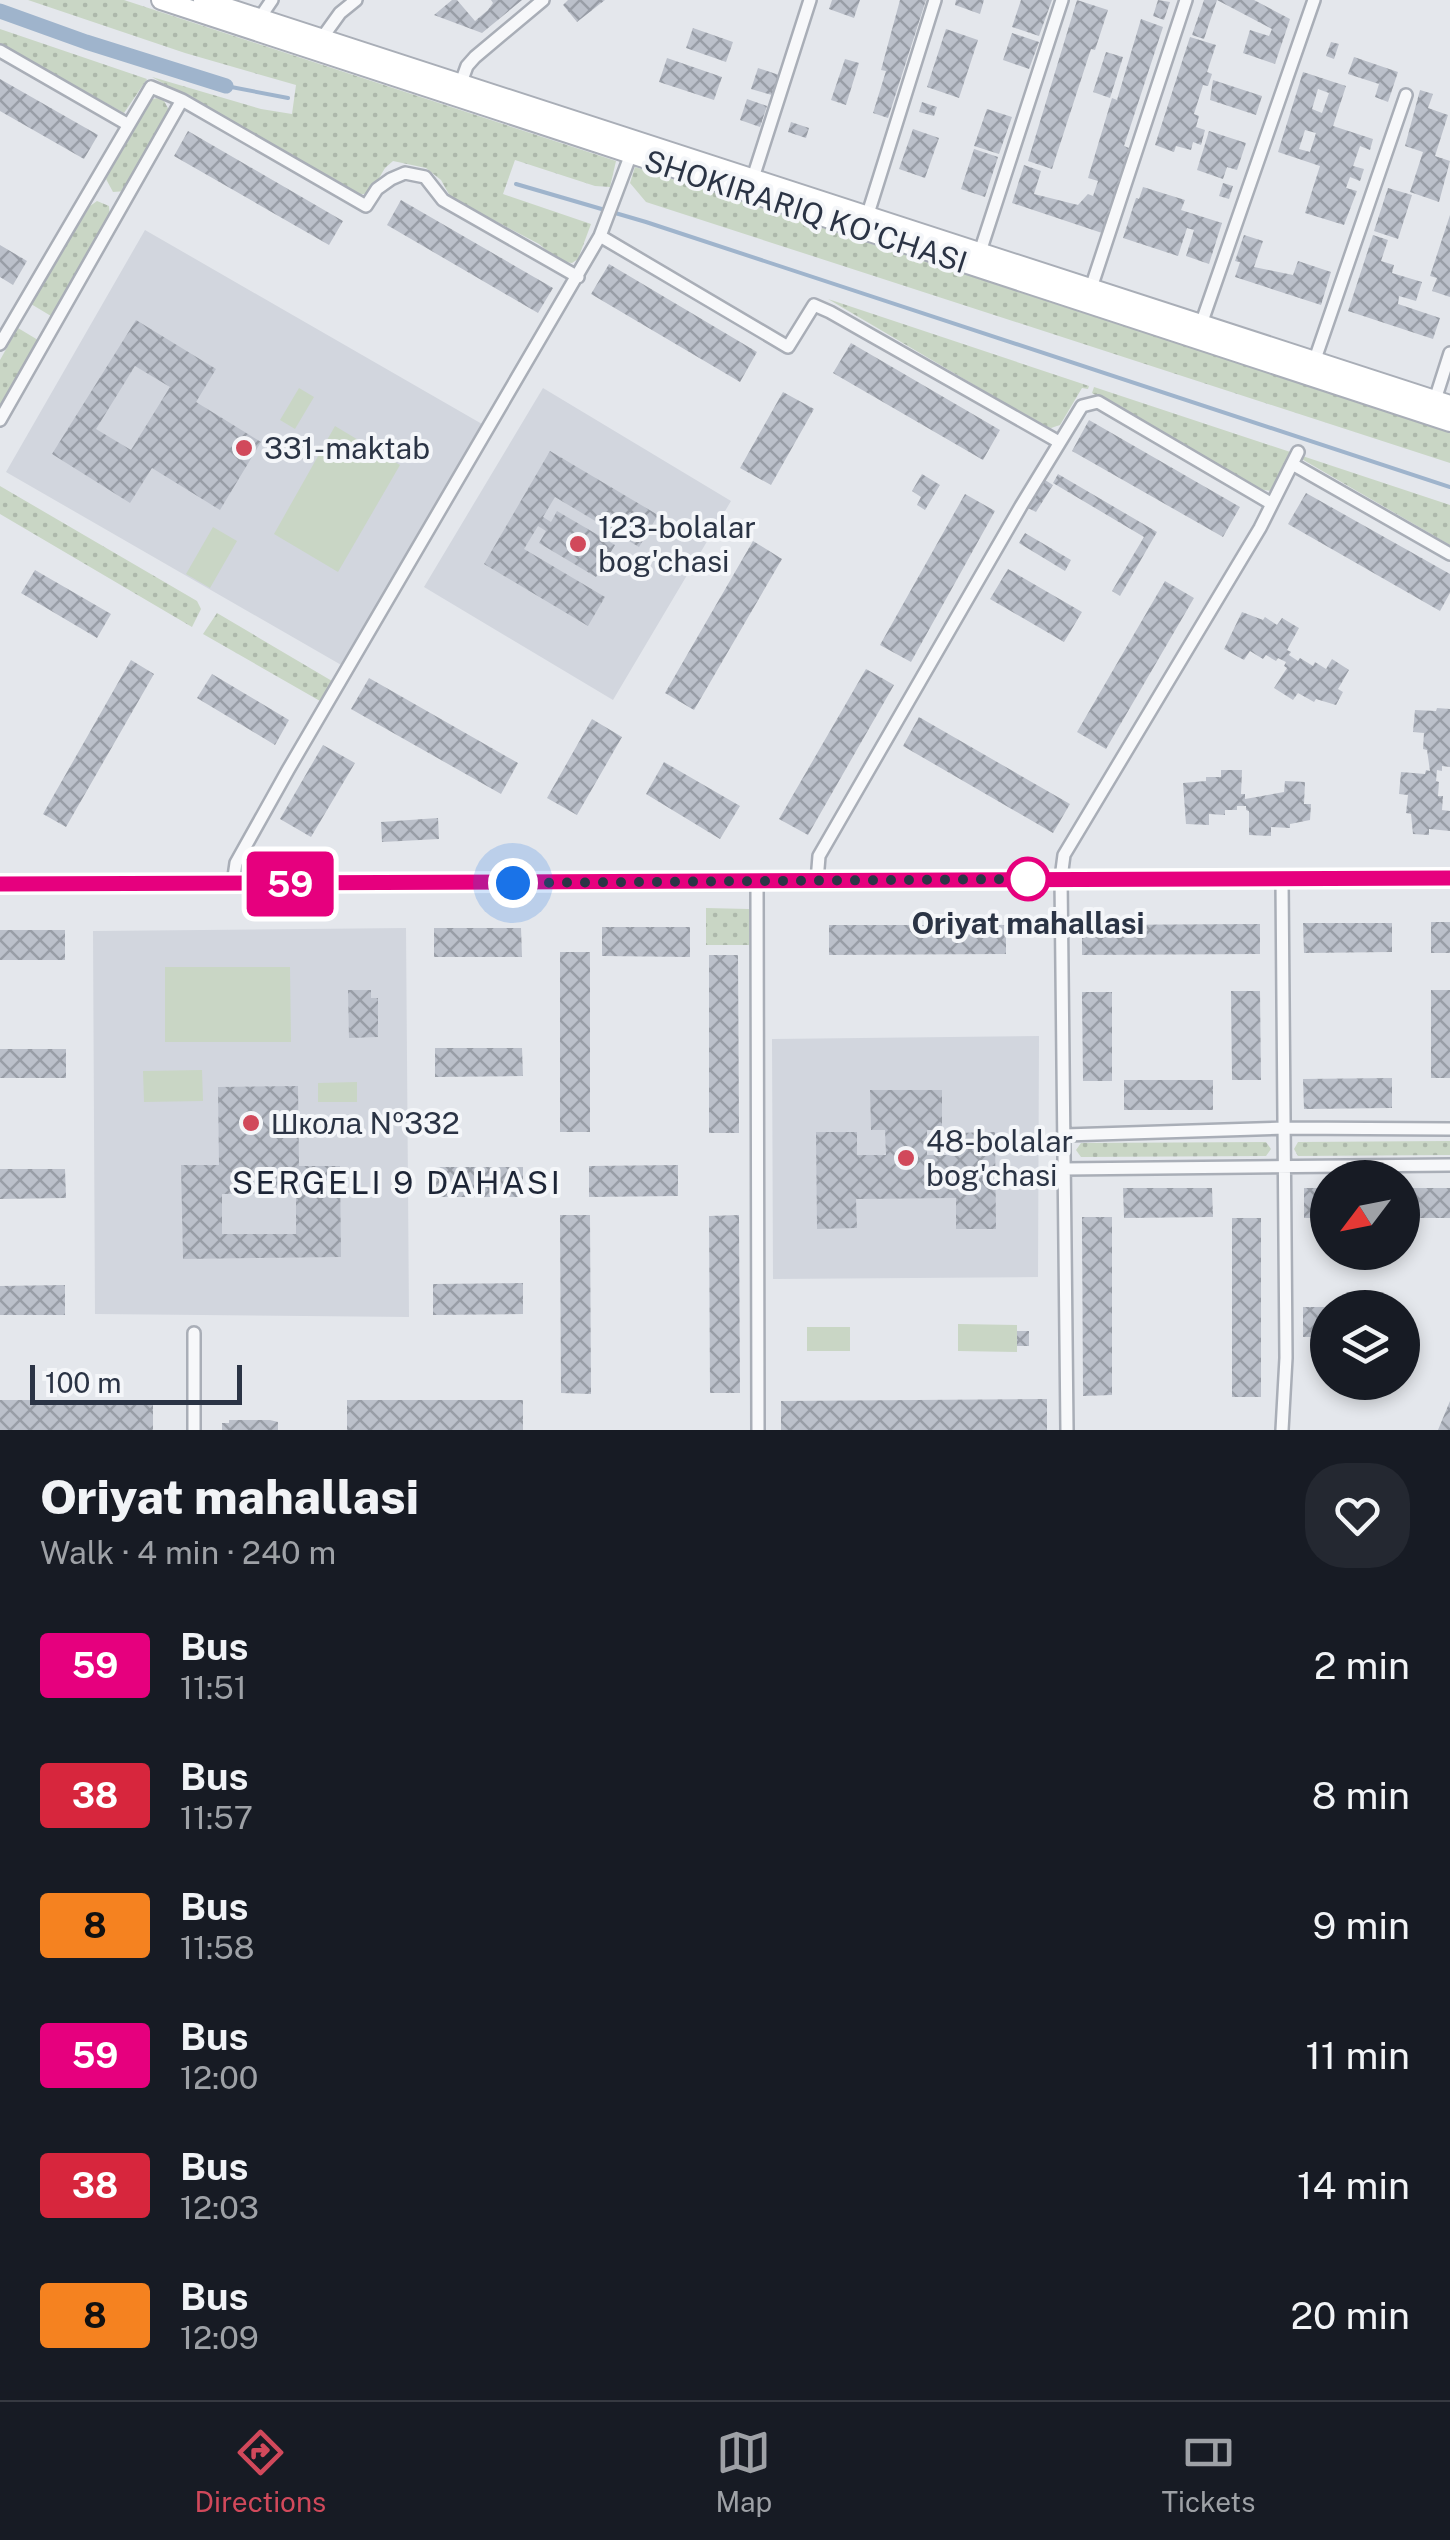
<!DOCTYPE html>
<html lang="en">
<head>
<meta charset="utf-8">
<style>
  :root { --surface:#171b24; --page:#242831; --text:#f1f3f6; --muted:#9ea1a6; --line:#363941; --accent:#d1495b }
  body { margin:0; font-family:"Public Sans",sans-serif; background:var(--page); color:var(--text); height:100vh; display:flex; flex-direction:column; font-size:38px; white-space:nowrap }
  * { box-sizing:border-box; margin:0 }
  p { font-size:32px; color:var(--muted) }
  .icon { flex:none; width:55px; height:55px; fill:none; stroke:currentColor; stroke-width:2; stroke-linecap:round; stroke-linejoin:round }
  .map { position:relative; height:1430px; overflow:hidden }
  .panel { display:flex; flex-direction:column; background:var(--surface); flex:1 }
  .panel>* { flex:none }
  .badge { padding:0 20px; border-radius:8px; font-size:35px; line-height:65px }
  .needle { width:65px; rotate:238deg }
  .tools { position:absolute; left:1310px; top:1160px; display:grid; gap:20px }
  .tools a { display:grid; place-items:center; width:110px; height:110px; border-radius:50%; background:var(--surface); box-shadow:0 5px 15px #0003; font-size:50px }
  .scale { position:absolute; left:30px; bottom:25px; width:212px; box-sizing:border-box; padding-left:10px; border:5px solid #2b3445; border-top:0; font-size:28px; line-height:35px; white-space:nowrap; color:#2b3445; -webkit-text-stroke:8px #f4f6f9; paint-order:stroke }
  .you { position:absolute; width:50px; height:50px; margin:-25px; border:8px solid #fff; border-radius:50%; background:#1a73e8; box-shadow:0 0 0 15px #1a73e833 }
  .map>.badge { position:absolute; translate:-50% -50%; box-shadow:0 0 0 5px #fff }
  .round { display:grid; place-items:center; flex:none; width:105px; height:105px; border-radius:40px; background:var(--page) }
  .summary { display:flex; align-items:center; justify-content:space-between; height:170px; padding:0 40px }
  h1 { font-size:48px; font-weight:800; line-height:75px }
  ul { padding:0; list-style:none }
  li { display:flex; align-items:center; gap:30px; height:130px; padding:0 40px }
  li div { flex:1 }
  li b { display:block; font-size:38px }
  li em { font-style:normal }
  li .badge { min-width:110px; font-weight:700; text-align:center }
  .tab-bar { display:flex; justify-content:space-around; align-items:center; height:140px; border-top:2px solid var(--line); background:var(--surface); font-size:28px; color:var(--muted) }
  .tab-bar a { display:grid; justify-items:center; gap:5px }
  .tab-bar .current { color:var(--accent) }
  .map>svg:first-child { display:block }
</style>
</head>
<body>
<div class="map">
<svg width="1450" height="1430" viewBox="0 0 1450 1430">
  <defs>
    <pattern id="grass-dots" width="8" height="8" patternUnits="userSpaceOnUse" patternTransform="scale(2.5)"><rect width="8" height="8" fill="#c9d6c5"/><path d="M2 2h.1M6 6h.1" fill="none" stroke="#adb8ab" stroke-width="1.8" stroke-linecap="round"/></pattern>
    <pattern id="building-cross-hatch" width="8" height="8" patternUnits="userSpaceOnUse" patternTransform="scale(2.5)"><rect width="8" height="8" fill="#bbc0ca"/><path d="M0 0l8 8M0 8l8-8" fill="none" stroke="#989da6"/></pattern>
  </defs>
  <rect width="100%" height="100%" fill="#e4e7ec"/>
  <path fill="#d2d6de" d="M145,230L482,424L343,666L6,472Z
    M543,388L731,501L613,700L424,587Z
    M406,928L409,1317L95,1314L93,931Z
    M1039,1036L1038,1277L773,1279L772,1039Z"/>
  <path fill="url(#grass-dots)" d="M28,0H124L616,161L610,187L595,186L515,160L503,194L591,224L578,259L572,263L559,261L539,244L451,198L441,180L426,168L393,161L385,168L370,193L357,195L152,77L261,109L292,114L296,85L185,53Z
    M0,29L147,79L124,113L0,44Z
    M157,98L163,99L170,112L126,191L113,192L106,179L150,100Z
    M635,167L1450,432V463L646,202L630,183Z
    M97,201L109,206L110,219L51,316L31,304L90,206Z
    M828,299L1089,386L1088,389L1082,388L1060,425L1051,428L1042,425Z
    M18,328L38,340L0,405V360Z
    M1094,387L1450,505V545L1293,454L1271,491L1258,489L1092,393Z
    M0,486L197,601L201,609L192,627L0,514Z
    M217,613L332,681L320,701L203,634Z
    M706,908L749,909V945H706Z
    M1450,1141V1155L1298,1156L1294,1149L1298,1142Z
    M1266,1142L1271,1149L1266,1156L1081,1157L1076,1150L1081,1143Z"/>
  <path fill="#c9d6c5" d="M299,388L314,397L295,429L280,420Z
    M335,426L400,465L338,572L274,534Z
    M213,527L237,541L210,588L186,574Z
    M165,967H290L291,1042H165Z
    M202,1070L203,1101L144,1102L143,1071Z
    M357,1082V1102H318V1083Z
    M958,1324L1017,1325V1352L958,1351Z
    M807,1327H850V1351H807Z"/>
  <g fill="none" stroke-linecap="round" stroke-linejoin="round">
    <path stroke="#9fb4cc" stroke-width="4" d="M226,86L288,98
      M516,184L646,222L1450,487"/>
    <path stroke="#9fb4cc" stroke-width="15" d="M0,11L86,42L226,86"/>
  </g>
  <path fill="url(#building-cross-hatch)" fill-rule="evenodd" d="M452,0H457L475,21L488,10L493,3L491,0H522L482,33L434,15Z
    M568,0H605L577,22L563,5Z
    M832,0H860L854,18L829,9Z
    M900,0H926L888,118L873,113L886,71L881,70Z
    M956,0H984L980,14L955,5Z
    M1021,0H1052L1039,36L1012,27Z
    M1077,0L1108,10L1095,50L1091,49L1052,169L1028,161Z
    M1158,0L1170,2L1164,20L1153,16Z
    M1204,0H1217L1204,39L1192,35Z
    M1217,0H1254L1290,19L1275,64L1243,53L1250,30L1269,36L1272,29Z
    M1141,19L1163,27L1124,146L1129,148L1102,233L1012,203L1024,165L1041,171L1034,194L1078,205L1088,194L1093,196L1098,181L1088,178L1112,98L1117,100Z
    M693,28L733,42L726,62L686,48Z
    M946,29L978,40L959,98L927,87Z
    M1012,33L1039,42L1029,69L1003,60Z
    M1190,37L1216,45L1207,72L1212,74L1208,86L1203,85L1194,114L1199,116L1196,127L1205,130L1201,145L1193,142L1191,150L1176,146L1174,152L1155,145Z
    M1331,42L1339,44L1334,59L1326,56Z
    M1106,52L1123,57L1110,98L1093,92Z
    M1354,57L1398,72L1388,102L1375,97L1379,84L1348,74Z
    M667,58L722,77L714,100L659,82Z
    M845,59L859,63L846,105L831,100Z
    M758,68L779,75L772,95L751,89Z
    M1303,72L1346,86L1333,126L1373,139L1370,150L1360,146L1353,166L1364,169L1360,181L1350,177L1346,188L1357,191L1344,225L1305,213L1320,166L1278,152ZM1318,89L1329,93L1322,113L1312,109ZM1305,130L1316,133L1310,152L1299,149Z
    M0,79L98,135L84,159L0,111Z
    M1213,80L1262,96L1256,115L1210,100Z
    M1420,90L1433,94L1428,108L1448,115L1435,156L1450,161L1439,202L1410,192L1423,152L1405,146Z
    M747,99L767,106L760,127L740,120Z
    M922,102L937,107L934,116L919,112Z
    M987,109L1012,117L999,154L974,146Z
    M791,122L809,128L806,138L788,132Z
    M913,129L939,138L925,178L899,169Z
    M188,131L343,221L329,245L174,156Z
    M1209,131L1246,143L1237,170L1227,167L1223,179L1197,170Z
    M974,149L998,157L985,197L961,189Z
    M1223,183L1233,186L1229,199L1219,196Z
    M1143,187L1185,200L1181,210L1222,223L1209,264L1186,256L1194,230L1187,228L1178,256L1123,238L1136,198L1139,199Z
    M1388,188L1412,195L1398,239L1374,231Z
    M401,200L553,288L538,313L387,225Z
    M1450,215V297L1432,291L1437,278L1430,276Z
    M1244,235L1263,241L1254,267L1293,275L1298,261L1331,272L1321,305L1235,277L1240,262L1235,261Z
    M1373,235L1388,240L1381,261L1394,265L1392,273L1422,282L1416,301L1399,296L1398,304L1440,318L1433,339L1348,311Z
    M0,245L27,261L13,285L0,277Z
    M609,264L757,352L740,382L591,294Z
    M136,320L216,369L196,402L261,442L220,510L152,468L130,503L52,454ZM135,366L170,387L131,450L96,429Z
    M851,343L1000,430L983,460L833,373Z
    M783,392L814,409L771,485L740,468Z
    M1089,420L1240,507L1223,537L1072,451Z
    M550,451L658,515L639,547L555,497L543,517L551,522L557,511L615,545L596,577L539,543L546,531L538,526L524,549L605,597L588,626L484,564Z
    M922,474L940,485L925,510L917,505L921,497L912,491Z
    M1058,474L1157,532L1120,596L1112,591L1144,537L1053,483Z
    M1045,480L1053,485L1036,512L1028,508Z
    M1306,493L1450,574V593L1440,611L1288,524Z
    M965,494L995,511L911,662L880,645Z
    M1025,533L1071,560L1065,571L1019,543Z
    M753,541L782,559L694,710L665,693Z
    M1008,569L1082,612L1064,642L990,599Z
    M35,570L111,614L97,638L21,593Z
    M1165,581L1194,598L1106,749L1077,732Z
    M1242,612L1263,620L1265,617L1277,625L1282,618L1299,628L1287,650L1291,652L1289,655L1298,661L1300,658L1313,666L1315,662L1326,669L1332,659L1349,670L1338,689L1343,692L1336,705L1316,699L1314,702L1298,693L1293,700L1274,688L1287,668L1284,666L1286,662L1278,658L1276,661L1266,655L1263,659L1250,651L1244,660L1224,649Z
    M131,660L154,674L66,827L43,814Z
    M866,669L894,685L808,835L779,819Z
    M212,674L289,720L275,745L197,698Z
    M369,678L518,763L501,794L351,709Z
    M1437,708L1450,709V767L1442,766V771L1437,770L1436,781L1439,782L1438,796H1443L1442,810L1450,811V831L1429,829V835L1413,834L1411,814L1406,813L1408,795L1399,794L1401,772L1425,774L1426,770L1430,771L1427,750L1423,749L1424,733L1413,732L1415,710L1436,711Z
    M919,717L1070,804L1053,833L903,746Z
    M592,719L622,737L577,815L547,798Z
    M323,745L355,763L311,837L280,819Z
    M664,762L740,806L720,839L646,794Z
    M1221,770H1242L1241,794H1245V799L1284,792L1285,781L1305,782L1304,804H1311L1310,820L1290,824V828L1271,827V836L1249,835V811L1246,810V806H1237V810H1225V815L1209,814V825L1186,824L1183,783L1206,781V777H1221Z
    M438,818L439,839L382,842L381,822Z
    M1431,922H1450V953H1431Z
    M1303,923H1392V952L1304,953Z
    M1260,924V954L1082,955V925Z
    M829,925H1006V954L829,955Z
    M602,927H690V957L602,956Z
    M434,928H521L522,957H434Z
    M0,930H65V960H0Z
    M560,952H590V1132H560Z
    M709,955H738L739,1133H709Z
    M348,990H371V998H378V1037L349,1038Z
    M1431,990H1450V1078H1431Z
    M1231,991H1260L1261,1080H1232Z
    M1082,992H1112V1081H1083Z
    M435,1048H522L523,1076L435,1077Z
    M0,1049H66V1078H0Z
    M1392,1078V1108L1304,1109L1303,1079Z
    M1124,1080H1213V1110H1124Z
    M298,1086L299,1166H340L341,1257L183,1259L181,1165H219L218,1087ZM296,1193V1234H222V1194Z
    M870,1090H942V1130H927V1155H955V1133L995,1132L996,1229H956V1198L856,1199L857,1228L817,1229L816,1132H857V1155H886L885,1130H871Z
    M678,1165V1196L589,1197V1166Z
    M434,1167H523V1197H434Z
    M0,1169H65L66,1198L0,1199Z
    M1123,1188H1212L1213,1217L1124,1218Z
    M1304,1188H1328V1218H1304Z
    M1402,1188H1450V1218H1402Z
    M560,1215H590L591,1394L561,1393Z
    M739,1215L740,1393H710L709,1216Z
    M1082,1217H1112V1395L1083,1396Z
    M1232,1218H1261V1397H1232Z
    M523,1283V1314L433,1315V1284Z
    M65,1285V1315H0V1286Z
    M1303,1307H1328V1337H1303Z
    M1017,1331H1029V1346H1017Z
    M1047,1399V1430H781V1401Z
    M0,1400H153V1430H0Z
    M347,1400H523V1430H347Z
    M1450,1401V1430H1438Z
    M229,1420H270L278,1422V1430H222V1423H229Z"/>
  <g fill="none" stroke-linecap="round" stroke-linejoin="round">
    <g stroke="#a9aeb7" stroke-width="16">
      <path id="minor" d="M257,22L272,0
        M322,38L340,13L356,0
        M0,51L127,124
        M459,88L467,66L475,57L543,0
        M751,184L810,0
        M866,220L935,0
        M600,236L788,347L814,305L830,312L1059,442
        M978,258L1062,0
        M1089,294L1186,0
        M1199,330L1314,0
        M0,344L151,87L182,100L366,206L377,189L391,179L405,173L425,177L443,200L578,277
        M1313,365L1406,95
        M1433,406L1450,353
        M0,420L182,100
        M1294,465L1450,554
        M1282,880L1286,1358L1282,1430
        M817,881L819,856L1021,506L1082,406L1098,402L1272,504
        M757,882L758,1430
        M233,884L236,863L288,770L600,236L631,154
        M1065,1135L1284,1128L1450,1129
        M1064,1169L1450,1165
        M194,1333V1430
        M1067,1430L1061,878L1064,855L1260,528L1298,452"/>
    </g>
    <g stroke="#a9aeb7" stroke-width="20">
      <path id="tertiary" d="M0,884L1450,878"/>
    </g>
    <g stroke="#a9aeb7" stroke-width="22">
      <path id="secondary" d="M161,0L1450,422
        M203,0L1450,405"/>
    </g>
    <use href="#minor" stroke="#f7f8fa" stroke-width="11"/>
    <use href="#tertiary" stroke="#f7f8fa" stroke-width="15"/>
    <use href="#secondary" stroke="#fff" stroke-width="18"/>
  </g>
  <g fill="none" stroke-linecap="round" stroke-linejoin="round">
    <g stroke="#fff" stroke-width="22">
      <path id="line" d="M0,884L1450,878"/>
    </g>
    <use href="#line" stroke="#e6007e" stroke-width="15"/>
    <path stroke="#2b3445" stroke-width="10" stroke-dasharray="0 18" d="M513,883L1028,879"/>
  </g>
  <g fill="#d1495b" stroke="#f4f6f9" stroke-width="4">
    <circle cx="244" cy="448" r="10"/>
    <circle cx="578" cy="544" r="10"/>
    <circle cx="251" cy="1123" r="10"/>
    <circle cx="906" cy="1158" r="10"/>
  </g>
  <circle fill="#fff" stroke="#e6007e" stroke-width="5" cx="1028" cy="879" r="20"/>
  <g text-anchor="middle" dominant-baseline="central" stroke-width="8" stroke-linejoin="round" paint-order="stroke">
    <g font-size="30" fill="#2b3445" stroke="#f4f6f9">
      <text transform="translate(806 211) rotate(18)">SHOKIRARIQ KO'CHASI</text>
    </g>
    <g font-size="30" fill="#2b3445" stroke="#f4f6f9" text-anchor="start">
      <text x="264" y="448">331-maktab</text>
      <text x="598" y="527">123-bolalar<tspan x="598" dy="34">bog'chasi</tspan></text>
      <text x="271" y="1123">Школа №332</text>
      <text x="926" y="1141">48-bolalar<tspan x="926" dy="34">bog'chasi</tspan></text>
    </g>
    <g font-size="30" font-weight="bold" fill="#2b3445" stroke="#f4f6f9">
      <text x="1028" y="923">Oriyat mahallasi</text>
    </g>
    <g font-size="32" letter-spacing="2.5" fill="#1d2536" stroke="#f4f6f9">
      <text x="397" y="1182">SERGELI 9 DAHASI</text>
    </g>
  </g>
</svg>
<div class="tools">
<a><svg class="needle" viewBox="-14 -14 28 28"><path d="M0-13l5 13h-10z" fill="#e53935"/><path d="M0 13l5-13h-10z" fill="#9ea1a6"/></svg></a>
<a><svg class="icon" aria-label="layers" viewBox="0 0 24 24"><path d="M12 4l9 5-9 5-9-5zM3 14l9 5 9-5"/></svg></a>
</div>
<div class="scale">100 m</div>
<div class="you" style="left:513px;top:883px"></div>
<b class="badge" style="left:290px;top:884px;background:#e6007e;color:#fff">59</b>
</div>
<section class="panel">
<div class="summary"><div><h1>Oriyat mahallasi</h1><p>Walk · 4 min · 240 m</p></div><a class="round"><svg class="icon" aria-label="heart" viewBox="0 0 24 24"><path d="M12 20l-8-8c-3-5 5-10 8-4 3-6 11-1 8 4z"/></svg></a></div>
<ul>
<li><span class="badge" style="background:#e6007e;color:#fff">59</span><div><b>Bus</b><p>11:51</p></div><em>2 min</em></li>
<li><span class="badge" style="background:#d7263d;color:#fff">38</span><div><b>Bus</b><p>11:57</p></div><em>8 min</em></li>
<li><span class="badge" style="background:#f58220;color:#111">8</span><div><b>Bus</b><p>11:58</p></div><em>9 min</em></li>
<li><span class="badge" style="background:#e6007e;color:#fff">59</span><div><b>Bus</b><p>12:00</p></div><em>11 min</em></li>
<li><span class="badge" style="background:#d7263d;color:#fff">38</span><div><b>Bus</b><p>12:03</p></div><em>14 min</em></li>
<li><span class="badge" style="background:#f58220;color:#111">8</span><div><b>Bus</b><p>12:09</p></div><em>20 min</em></li>
</ul>
</section>
<nav class="tab-bar">
<a class="current"><svg class="icon" aria-label="directions" viewBox="0 0 24 24"><path d="M12 3l9 9-9 9-9-9zM9 14v-3h6M13 9l2 2-2 2"/></svg>Directions</a>
<a><svg class="icon" aria-label="map" viewBox="0 0 24 24"><path d="M3 6l6-2 6 2 6-2v14l-6 2-6-2-6 2zM9 4v14M15 6v14"/></svg>Map</a>
<a><svg class="icon" aria-label="tickets" viewBox="0 0 24 24"><path d="M3 7h18v10H3zM15 7v10"/></svg>Tickets</a>
</nav>
</body>
</html>
